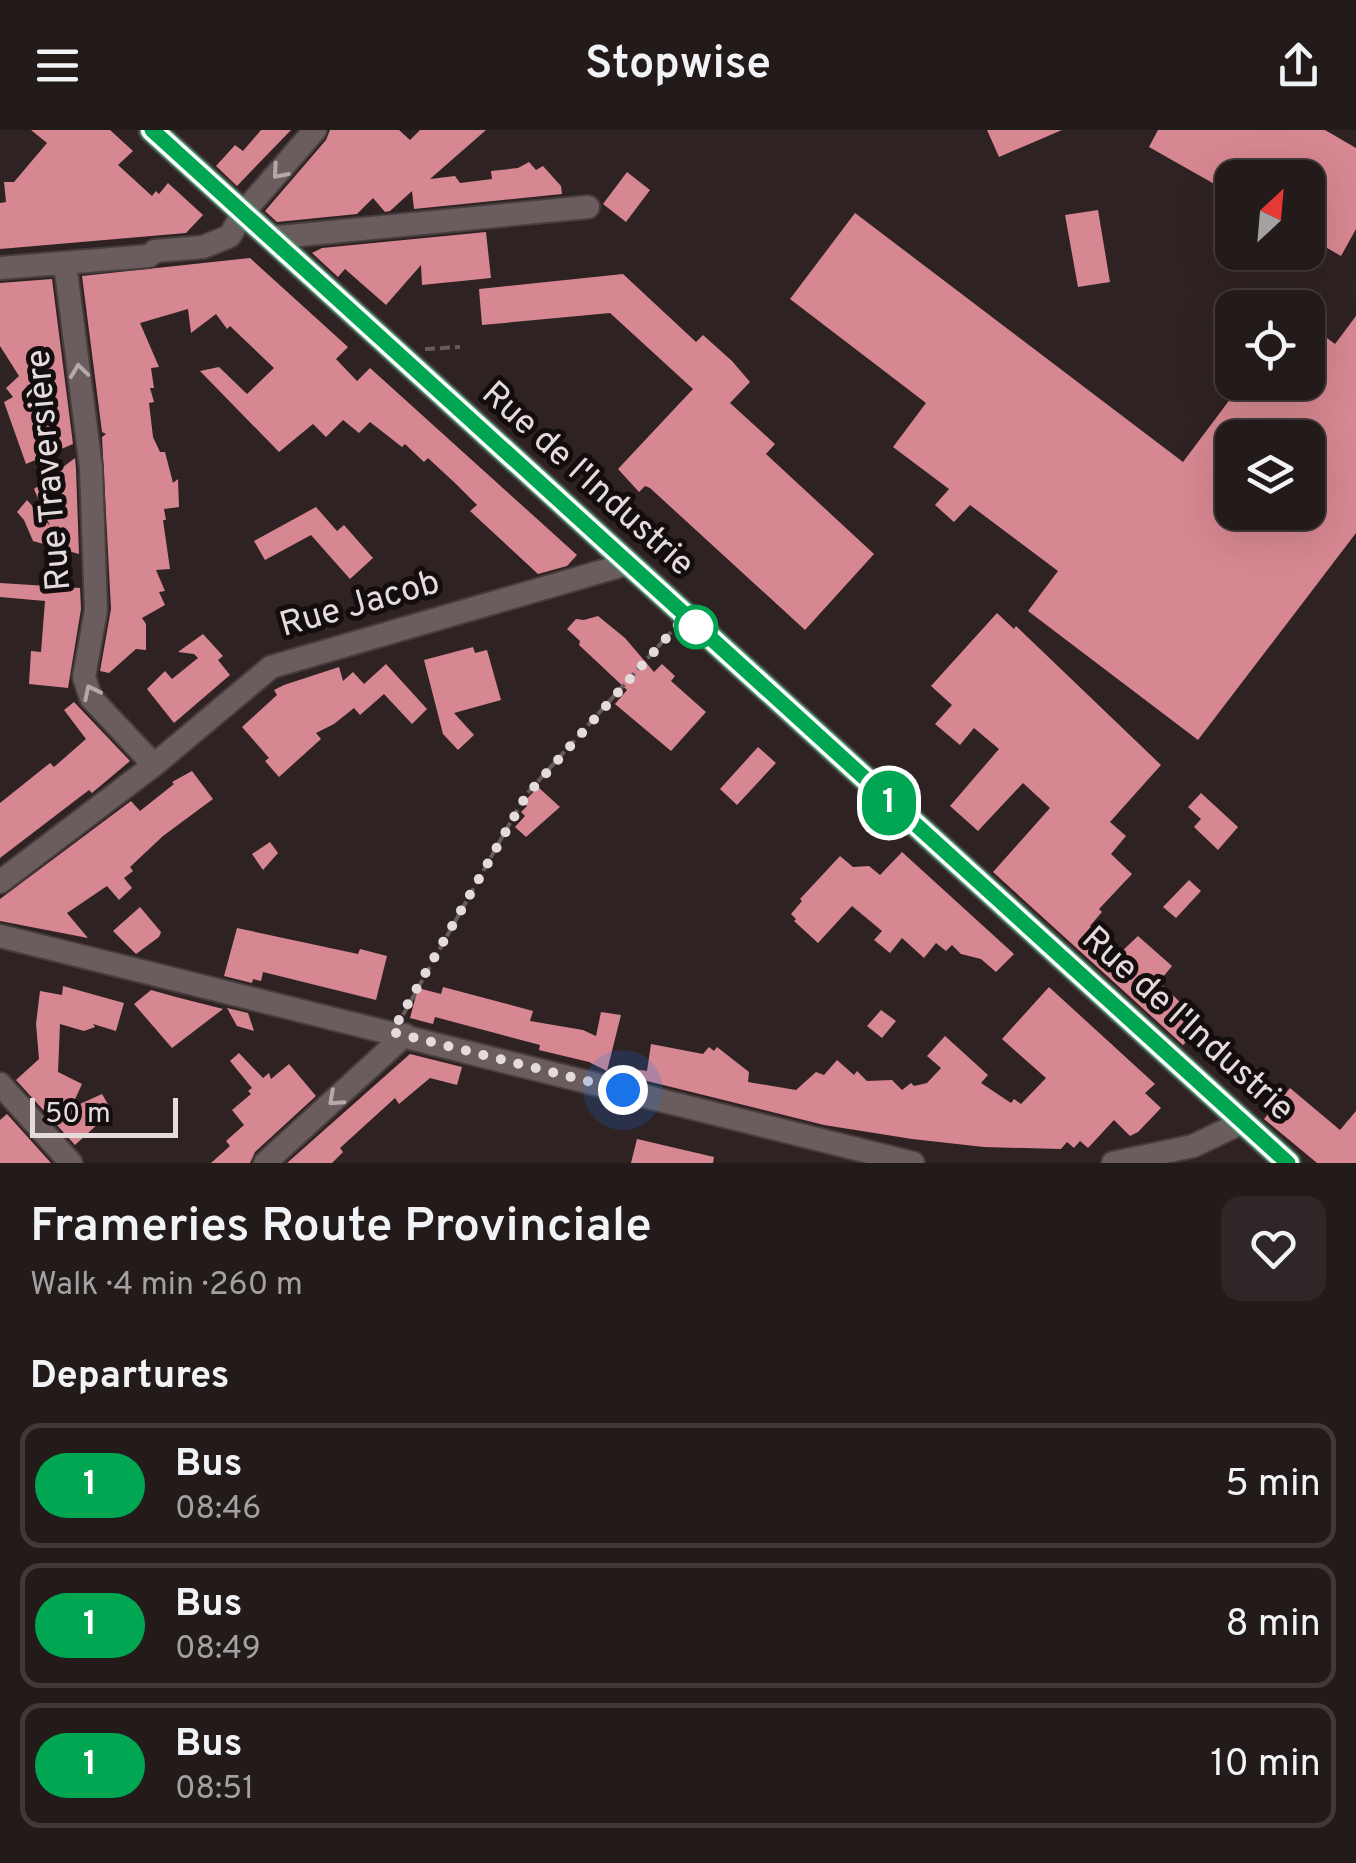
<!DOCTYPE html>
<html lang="en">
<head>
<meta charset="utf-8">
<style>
  :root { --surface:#231a1a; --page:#2f2727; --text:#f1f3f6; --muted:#a3a1a2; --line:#403839 }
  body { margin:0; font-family:Overpass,sans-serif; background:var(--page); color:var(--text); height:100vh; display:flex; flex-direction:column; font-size:38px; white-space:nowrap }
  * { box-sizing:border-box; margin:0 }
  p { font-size:32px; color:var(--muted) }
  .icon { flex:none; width:55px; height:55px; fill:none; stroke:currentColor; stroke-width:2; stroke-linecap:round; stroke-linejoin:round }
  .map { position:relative; height:1033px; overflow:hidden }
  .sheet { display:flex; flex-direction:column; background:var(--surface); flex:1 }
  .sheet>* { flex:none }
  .badge { padding:0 20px; border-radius:32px; font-size:35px; line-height:65px }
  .needle { width:65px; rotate:26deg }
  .tools { position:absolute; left:1215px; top:30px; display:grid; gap:20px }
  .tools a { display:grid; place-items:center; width:110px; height:110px; border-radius:20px; background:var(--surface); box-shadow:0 10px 40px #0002,0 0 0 2px var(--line); font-size:50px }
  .scale { position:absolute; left:30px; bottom:25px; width:148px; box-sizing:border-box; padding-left:10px; border:5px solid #e4dbdc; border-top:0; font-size:28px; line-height:35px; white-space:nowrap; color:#e4dbdc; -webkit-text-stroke:8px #130d0d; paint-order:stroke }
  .you { position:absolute; width:50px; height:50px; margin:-25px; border:8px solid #fff; border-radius:50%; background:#1a73e8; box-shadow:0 0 0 15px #1a73e833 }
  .map>.badge { position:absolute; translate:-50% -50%; box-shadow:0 0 0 5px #fff }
  h2 { padding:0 30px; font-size:38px; line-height:90px }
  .round { display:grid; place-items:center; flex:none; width:105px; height:105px; border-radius:20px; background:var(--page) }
  .overview { display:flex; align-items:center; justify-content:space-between; height:170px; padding:0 30px }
  h1 { font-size:48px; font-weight:600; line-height:75px }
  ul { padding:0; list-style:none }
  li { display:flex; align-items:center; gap:30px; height:125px; margin:0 20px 15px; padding:0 10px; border:5px solid var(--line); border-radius:20px }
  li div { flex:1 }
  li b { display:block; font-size:38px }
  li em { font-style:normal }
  li .badge { min-width:110px; font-weight:700; text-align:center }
  header { display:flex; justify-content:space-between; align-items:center; height:130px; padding:0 30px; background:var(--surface); font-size:45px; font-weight:600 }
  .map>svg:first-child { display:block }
</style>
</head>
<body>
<header><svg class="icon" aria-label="menu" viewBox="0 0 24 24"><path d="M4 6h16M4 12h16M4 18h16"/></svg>Stopwise<svg class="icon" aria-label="share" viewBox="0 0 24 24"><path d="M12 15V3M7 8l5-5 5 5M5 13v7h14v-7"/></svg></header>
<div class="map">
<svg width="1356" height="1033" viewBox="0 0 1356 1033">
  <rect width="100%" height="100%" fill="#2f2223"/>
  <path fill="#d78791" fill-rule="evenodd" d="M31,0H110L133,21L118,35L152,66L156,61L159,64L168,53L203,85L186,103L0,119V73L6,72L4,52H14L47,13Z
    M261,0H291L237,56L216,36L235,15L243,21Z
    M330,0H399L410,10L420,0H486L430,49L455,46L460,53L492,49L491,41L518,38L529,32L536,40L543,36L561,56L562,64L414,79L412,61L390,81L385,82L373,68L357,84L277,92L265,81L326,10Z
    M987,0H1062L999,27Z
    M1158,0H1325L1356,18V99L1341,126L1308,107V48H1232V64L1149,17Z
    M627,42L650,60L626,92L603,74Z
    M1098,80L1110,152L1078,157L1065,85Z
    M855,83L1183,332L1243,252H1308V194L1335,214L1356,186V403L1198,610L1028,481L1058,441L970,375L954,392L935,375L949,359L893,317L926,273L790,169ZM1232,308H1308V382H1232Z
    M486,102L491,148L422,155L421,135L386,175L345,139L338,147L312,123L322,118Z
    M250,128L348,217L336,229L357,251L370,238L577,425L567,436L538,444L470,381L477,375L456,354L428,328L424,332L405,314L402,317L370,292L359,303L343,290L326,307L313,294L279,322L200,241L219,237L247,264L274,238L230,196L227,199L216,184L191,203L188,179L140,193L159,237L151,238L154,258H150L154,272L149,273L153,307L160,322H165L173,353L178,349L179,377L164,379L166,390H163L170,439L156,440L165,461L159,462L165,475L142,488L146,494V520L136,519L109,543L100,541L111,479L102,307L106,304L102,302L82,146Z
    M623,144L696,212L703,205L732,231L750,252L730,273L775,314L766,324L874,424L805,500L650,358L645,356L639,362L618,339L693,259L610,183L482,195L479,159Z
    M52,149L73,314L26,334L4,272L13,267L6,258L19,246L0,216V153Z
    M75,328L76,339L79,424L33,411L24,390L17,382L27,370L50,396L34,359Z
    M316,377L337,401L344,395L373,428L350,449L311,405L265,430L254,411Z
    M0,453L80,458L81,479L68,558L29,554L31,521L41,522L45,471L0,467Z
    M997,483L1014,499L1016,496L1161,635L1110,692L1126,706L1111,724L1132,744L1099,779L1102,782L1090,796L1119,824L1138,806L1172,836L1159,852L1182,874L1174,883L1187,895L1190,908L1183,915L993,742L1050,678L1023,653L978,701L950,676L999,619L974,598L960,615L935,594L952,575L931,556Z
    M598,486L625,508L654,542L662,534L675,546L671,551L706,582L671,621L615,574L627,560L579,515L580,511L567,499L576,489L584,490Z
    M203,504L223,526L218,530L230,545L174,593L147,559L165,541L172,549L198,528L194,524L178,522Z
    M473,517L475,523L487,520L501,570L454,583L474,605L458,620L443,604L424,530Z
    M386,534L427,579L412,594L384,564L360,585L354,578L334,594L316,603L321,609L279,647L265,631L269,628L242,597L277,565L274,560L284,555L339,537L343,551L353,542L364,554Z
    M74,572L130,631L92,663L89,660L0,728V673L50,633L54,637L86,609L64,580Z
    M758,617L776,633L737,675L720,659Z
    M192,641L213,669L163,706L130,737L133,741L124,748L132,758L119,770L107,756L67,783L88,808L0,791V769L131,671L140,681L174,654L172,652Z
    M538,657L560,677L526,707L515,697L525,686L521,682L527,676L523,673Z
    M1201,663L1238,697L1218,720L1194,697L1201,689L1188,677Z
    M270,712L278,723L263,740L252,724Z
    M902,722L1014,824L996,842L981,829L961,824L952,815L946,821L936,813L924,828L902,808L890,823L874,810L882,801L852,776L818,813L794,791L796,789L791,784L802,771L800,769L840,726L853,737L869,736L880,745Z
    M1189,750L1201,761L1176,788L1163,777Z
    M140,777L161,802L159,807L136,824L113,801Z
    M237,798L358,824L360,819L387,826L376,870L263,842L261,851L253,849L252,853L224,846Z
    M63,856L124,873L116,901L93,894L95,897L84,901L60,894L58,942L82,954L71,978L102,964L112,981L75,1015L16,950L39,929L36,894L40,861L62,865Z
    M443,857L533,881L530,891L583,900L596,906L601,882L621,885L607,941L589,932L539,920L540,915L435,887L433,894L410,888L418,858L441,864Z
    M1049,857L1155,954L1145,963L1161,978L1138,1002L1130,1006L1114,990L1088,1018L1080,1011L1074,1018L1067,1012L1061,1019L984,1017L912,1009L824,995L619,944L625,938L647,941L651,914L703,924L709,917L714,921L717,917L749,942L748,952L796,960L816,942L824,945L837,930L854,945L857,941L867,951L892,950L902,960L911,953L914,956L927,953L941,938L927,926L945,906L988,945L981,953L1011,973L1014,969L1021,974L1046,948L1002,909Z
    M151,860L176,867L223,879L172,918L134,874Z
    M227,878L248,883L254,901L237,896Z
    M881,880L896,891L882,908L867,896Z
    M239,923L263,948L269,943L271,949L289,934L316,966L255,1022L250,1033H211L230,1016L226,1011L244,995L232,980L251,964L248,961L252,958L230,931Z
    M410,924L462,937L457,955L430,948L399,974L395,968L340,1018L343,1022L332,1033H287Z
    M1290,958L1340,1000L1356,981V1033H1317L1264,989Z
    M7,984L51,1033H0V990Z
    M637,1009L714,1027L713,1033H631Z"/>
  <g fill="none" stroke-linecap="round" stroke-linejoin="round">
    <g stroke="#473d3e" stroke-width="26">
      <path id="minor" d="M269,108L588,77
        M65,133L91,338L96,480L84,547L91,568L154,635
        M0,138L149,126L155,121L203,117L230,106L242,84L315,0
        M0,752L154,635L271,537L627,434
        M0,806L913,1033
        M0,954L71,1033
        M265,1033L405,905
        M1113,1033L1193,1016L1241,993"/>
    </g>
    <g stroke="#473d3e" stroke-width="29">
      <path id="major" d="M152,0L1288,1033"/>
    </g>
    <path stroke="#675c5d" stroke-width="4" stroke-dasharray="10 5" stroke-linecap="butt" d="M425,219L460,217
      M403,885L525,666L671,502"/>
    <use href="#minor" stroke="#6b5c5d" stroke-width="22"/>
    <use href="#major" stroke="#4ea074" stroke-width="25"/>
  </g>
  <defs><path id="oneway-chevron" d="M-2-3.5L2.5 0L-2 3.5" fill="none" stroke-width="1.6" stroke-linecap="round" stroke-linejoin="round" transform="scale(2.5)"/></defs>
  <g stroke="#b4a8a9">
    <use href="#oneway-chevron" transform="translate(279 42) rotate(131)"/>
    <use href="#oneway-chevron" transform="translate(79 241) rotate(-97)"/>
    <use href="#oneway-chevron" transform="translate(91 562) rotate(-116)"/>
    <use href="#oneway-chevron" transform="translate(335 969) rotate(138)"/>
  </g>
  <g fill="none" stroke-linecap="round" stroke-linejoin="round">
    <g stroke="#fff" stroke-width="22">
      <path id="line" d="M152,0L1288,1033"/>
    </g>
    <use href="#line" stroke="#00a651" stroke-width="15"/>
    <path stroke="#e4dbdc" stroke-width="10" stroke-dasharray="0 18" d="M623,960L392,902L526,666L685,487L696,497"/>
  </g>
  <circle fill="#fff" stroke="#00a651" stroke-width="5" cx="696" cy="497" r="20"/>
  <g text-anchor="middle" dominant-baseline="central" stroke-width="10" stroke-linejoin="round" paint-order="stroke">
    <g font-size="35" fill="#e4dbdc" stroke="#130d0d">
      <text transform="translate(50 340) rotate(-95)">Rue Traversière</text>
      <text transform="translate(587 350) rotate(42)">Rue de l'Industrie</text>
      <text transform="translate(360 475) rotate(-16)">Rue Jacob</text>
      <text transform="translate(1187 895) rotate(42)">Rue de l'Industrie</text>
    </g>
  </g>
</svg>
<div class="tools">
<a><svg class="needle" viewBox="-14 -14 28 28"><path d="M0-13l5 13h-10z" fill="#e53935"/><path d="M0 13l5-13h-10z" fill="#a3a1a2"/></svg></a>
<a><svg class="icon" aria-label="locate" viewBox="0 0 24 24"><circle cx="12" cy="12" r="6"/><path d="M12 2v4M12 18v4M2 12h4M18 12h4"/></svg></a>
<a><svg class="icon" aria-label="layers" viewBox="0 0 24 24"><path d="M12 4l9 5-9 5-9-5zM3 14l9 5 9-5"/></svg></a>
</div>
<div class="scale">50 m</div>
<div class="you" style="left:623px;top:960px"></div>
<b class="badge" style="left:889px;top:673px;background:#00a651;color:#fff">1</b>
</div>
<section class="sheet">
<div class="overview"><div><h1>Frameries Route Provinciale</h1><p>Walk · 4 min · 260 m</p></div><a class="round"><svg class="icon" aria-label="heart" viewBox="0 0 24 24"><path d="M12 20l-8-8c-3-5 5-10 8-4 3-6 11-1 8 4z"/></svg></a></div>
<h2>Departures</h2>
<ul>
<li><span class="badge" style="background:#00a651;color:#fff">1</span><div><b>Bus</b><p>08:46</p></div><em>5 min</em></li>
<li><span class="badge" style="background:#00a651;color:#fff">1</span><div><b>Bus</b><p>08:49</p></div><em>8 min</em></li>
<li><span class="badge" style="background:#00a651;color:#fff">1</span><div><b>Bus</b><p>08:51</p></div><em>10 min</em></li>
</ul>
</section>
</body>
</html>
